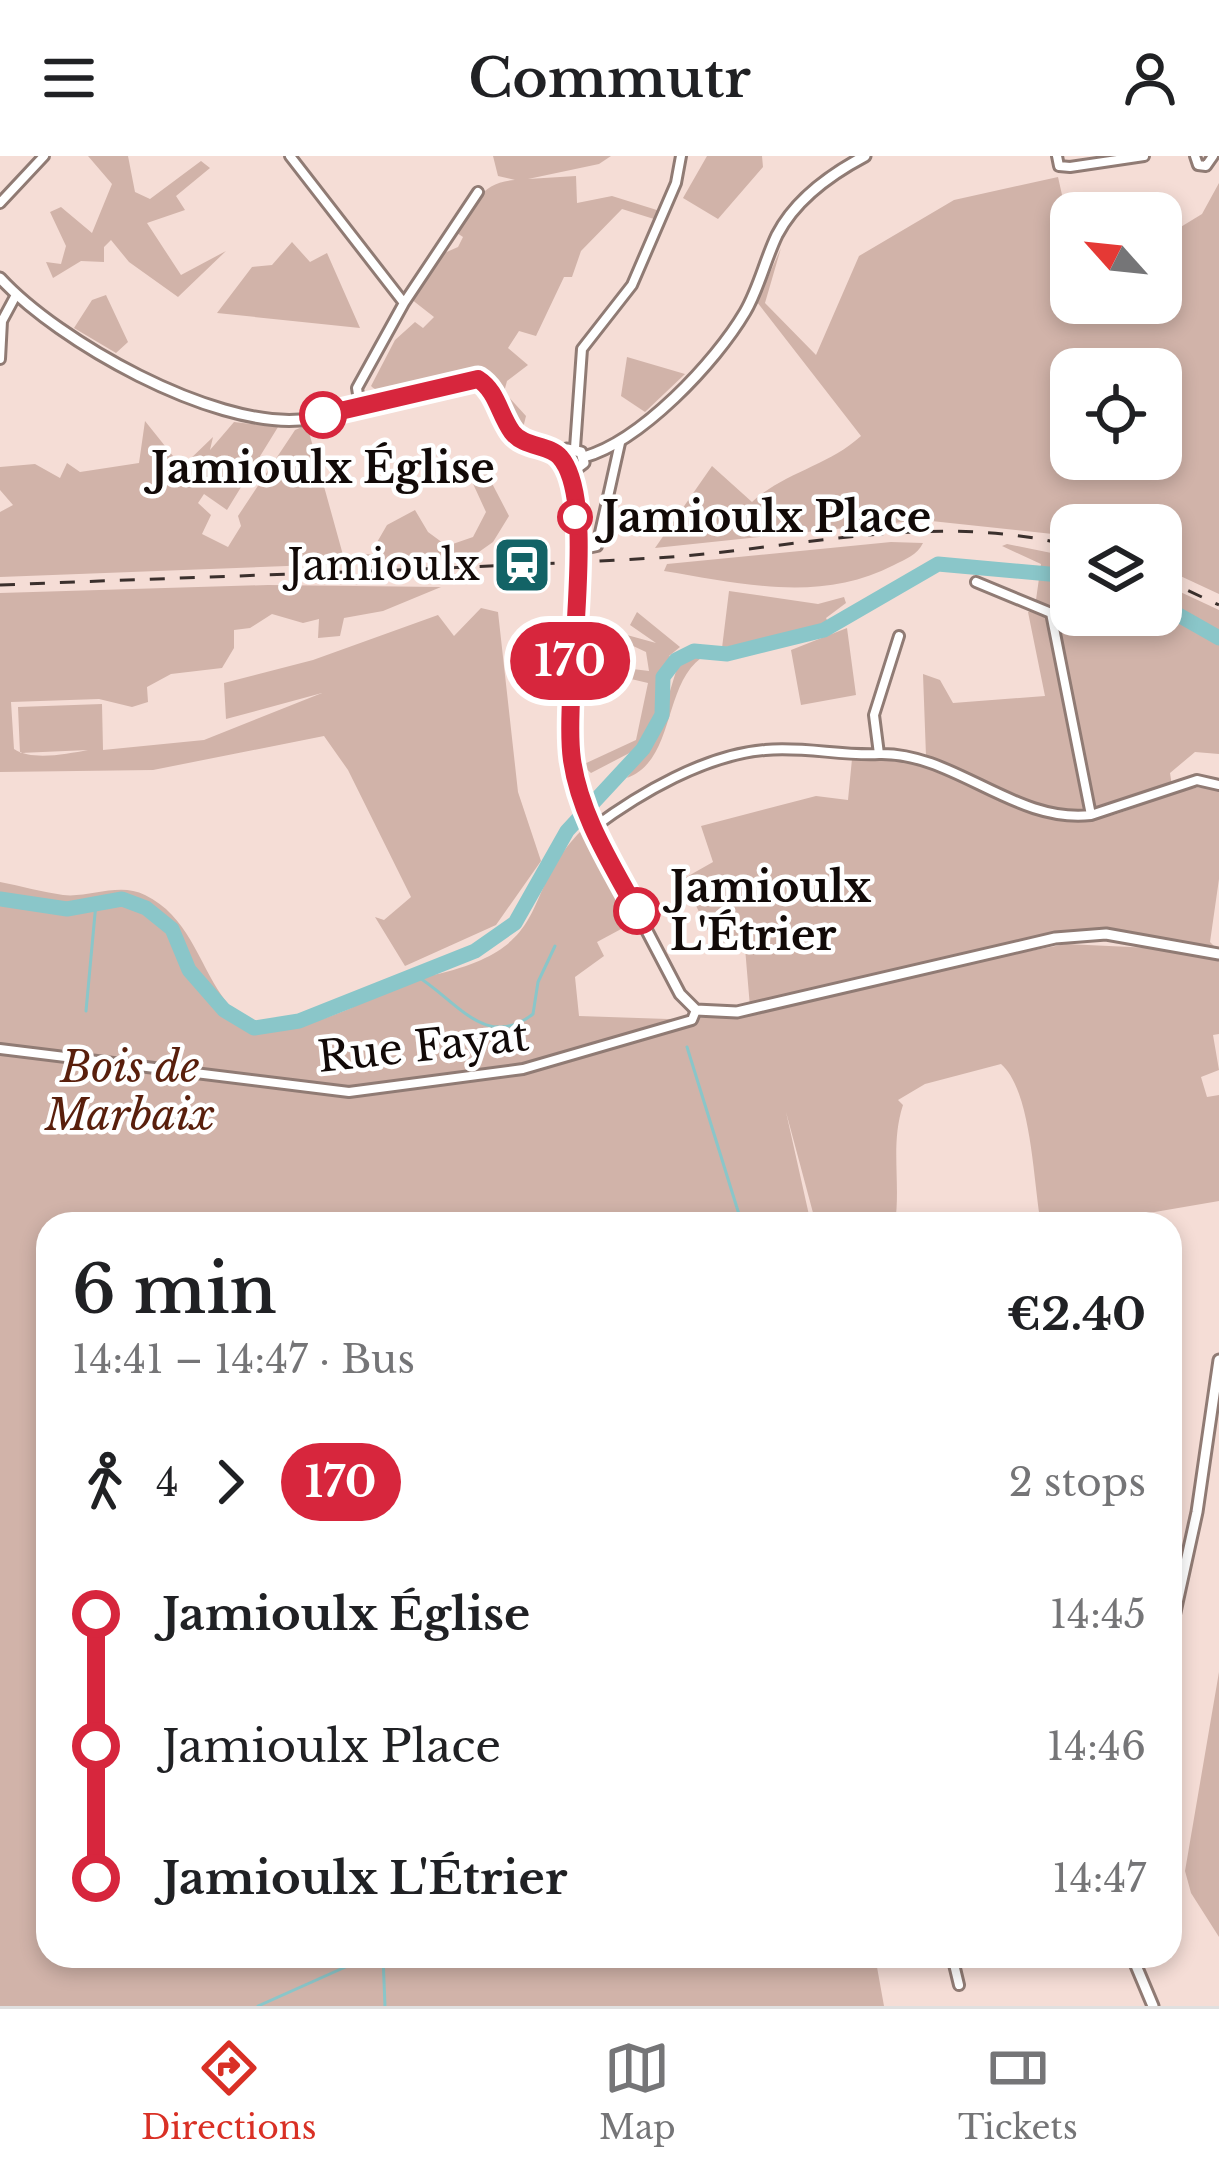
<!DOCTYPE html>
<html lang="en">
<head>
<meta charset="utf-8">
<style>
  :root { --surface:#fff; --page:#f6f6f6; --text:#202124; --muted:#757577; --line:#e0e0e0; --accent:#d93025 }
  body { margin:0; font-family:"Libre Baskerville",serif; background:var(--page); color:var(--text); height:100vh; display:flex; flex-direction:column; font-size:45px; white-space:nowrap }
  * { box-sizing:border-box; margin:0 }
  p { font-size:39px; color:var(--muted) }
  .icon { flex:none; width:66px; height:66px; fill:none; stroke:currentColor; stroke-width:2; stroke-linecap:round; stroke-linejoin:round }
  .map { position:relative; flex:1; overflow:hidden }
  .sheet { position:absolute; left:36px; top:1056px; width:1146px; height:756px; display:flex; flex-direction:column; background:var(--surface); border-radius:36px; box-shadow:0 6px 18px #0003 }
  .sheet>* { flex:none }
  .badge { padding:0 24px; border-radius:39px; font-size:42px; line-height:78px }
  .needle { width:78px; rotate:297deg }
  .fabs { position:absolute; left:1050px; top:36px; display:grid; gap:24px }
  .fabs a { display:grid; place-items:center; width:132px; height:132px; border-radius:24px; background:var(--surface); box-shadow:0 6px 18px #0003; font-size:60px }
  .map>.badge { position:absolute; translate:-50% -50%; box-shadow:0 0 0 6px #fff }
  .legs { display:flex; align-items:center; gap:18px; height:132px; padding:0 36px; font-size:39px }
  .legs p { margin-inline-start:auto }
  .head { display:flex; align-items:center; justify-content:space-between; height:204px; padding:0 36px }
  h1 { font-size:66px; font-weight:600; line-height:90px }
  ul { padding:0 36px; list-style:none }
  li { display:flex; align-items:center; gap:42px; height:132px; font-size:45px }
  li i { display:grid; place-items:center; width:18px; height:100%; margin:0 15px; background:currentColor }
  li i::after { content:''; width:30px; height:30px; margin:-15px; border:9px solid; border-radius:50%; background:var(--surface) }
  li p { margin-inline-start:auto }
  li:first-child i { background:linear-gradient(#0000 50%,currentColor 0) }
  li:last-child i { background:linear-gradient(currentColor 50%,#0000 0) }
  header { display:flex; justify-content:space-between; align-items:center; height:156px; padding:0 36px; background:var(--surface); font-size:54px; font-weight:600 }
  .dock { display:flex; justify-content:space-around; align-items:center; height:168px; border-top:3px solid var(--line); background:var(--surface); font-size:33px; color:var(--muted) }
  .dock a { display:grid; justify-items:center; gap:6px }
  .dock .current { color:var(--accent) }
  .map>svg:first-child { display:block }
</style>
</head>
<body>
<header><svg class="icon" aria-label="menu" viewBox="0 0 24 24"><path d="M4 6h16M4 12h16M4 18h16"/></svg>Commutr<svg class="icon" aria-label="person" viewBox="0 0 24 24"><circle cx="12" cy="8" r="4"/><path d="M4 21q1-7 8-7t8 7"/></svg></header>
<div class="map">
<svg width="1219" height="1850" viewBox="0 0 1219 1850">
  <rect width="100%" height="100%" fill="#f5ddd6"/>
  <path fill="#d1b3a9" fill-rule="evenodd" d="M88,0H128L135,36L150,43L201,5L210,12L176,40L185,54L147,67L181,119L226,95L178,141L129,106L111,84L104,91V106L81,105L53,122L46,106L61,108L66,90L50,56L61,51L92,77L112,28Z
    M493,0H611L599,8L528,23L576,20L577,47L612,40L660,55L654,63L622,53L581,95L572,121H564L536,180L519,175L508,192L528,209L507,225L504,236L526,260L523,272C509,256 500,228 482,218C457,203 397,254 371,230L395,184L415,166L423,172L434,161L411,143L442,98L458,91L463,81L457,77C473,49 481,26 515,24L498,20Z
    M707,0H762L763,11L718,63L683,42Z
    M1058,21L1071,79V147H1123L1137,152L1140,147H1161V83L1202,58L1219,27V438L1161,411V369H1071V380L922,364L655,392L712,310L752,346C785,316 828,310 861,280L757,146L781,92L765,147L816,199L859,100L954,44ZM1071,213H1161V303H1071Z
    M292,86L310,106L327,97L360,172L217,157L252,111L272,109Z
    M106,139L128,186L116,197L74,172L92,144Z
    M627,201L685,218L645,256L621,240Z
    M145,265L173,300L186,307L213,281L210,294L234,266L278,271L227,354L204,338L198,347L211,359L202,378L228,391L241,370L238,360L295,274L307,269L343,399L378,398L376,388L387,369L415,354L428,376L447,390L473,381L486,356L469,319L484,312L509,360L493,386L469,403L0,421V356L13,349L0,334V311L35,308L60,322L67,307L80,316L139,307Z
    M891,386L923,387C917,399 906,403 894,409C821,447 742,428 664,415L667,408Z
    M1007,388L1071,401V459H1161V427L1219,454V598L1195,596L1170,617L1172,630L1096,652L1052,456L1036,444L1041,408L1002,390Z
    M268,429L441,431L383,455L344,462L340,480L318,482L319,463L303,467L272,458L250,472L234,474V492L222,512L171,518L147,531L148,546L132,551L99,543L11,546L14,593C32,605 66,598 88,594L20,597L18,551L102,548L103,594L204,584L322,537L226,563L224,527L313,504L438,459L454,480L481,452L498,456L518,636L541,705L496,769L405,810L375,761L384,764L411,741L348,614L324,580L153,614L0,616V437Z
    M729,435L818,448L844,441L846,447L826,462L829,468L722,492Z
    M1036,453L1050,463L1087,654C1031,660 975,622 926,600L923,518L940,524L953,547L1045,540L1028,456Z
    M637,456L680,491L669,500L678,505L641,591L591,617L582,609L636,584L648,527L597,515L592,508L649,515L646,496L616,482V476L656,487L630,469Z
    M847,472L856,539L801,549L791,494Z
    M697,498L701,502C663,530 675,604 627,622L656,581L677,512Z
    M895,600C949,600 1019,661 1082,663C1130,664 1171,625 1219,632V723L1210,786L1214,790C1117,774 1071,772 976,798L973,806L1066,788L1152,792L1219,805V878L1213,879L1219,914L1201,921L1207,941L1219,939V1045L1085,1068H1041C1033,1026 1032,935 1001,908L925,928L898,944L903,949C890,989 901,1026 895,1068H816L786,956L811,1068H48V1800H875L884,1850H0V726C21,730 42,736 63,739C90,742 119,726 145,739C188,760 198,805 222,840C271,915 392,831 444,800L433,819C561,790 515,737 586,670L636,765L597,786L604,800L575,821L579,860L668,863L756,859L828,838L750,851L744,780L719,797L683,723L713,706L701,670L816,640L848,644L852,603Z
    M1219,1516V1781L1191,1737L1185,1715Z"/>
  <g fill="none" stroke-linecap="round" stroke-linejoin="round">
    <path stroke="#8ac6c9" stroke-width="3" d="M415,819C455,842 485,896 533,858L538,826L555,790
      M86,855L96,747
      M687,891L742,1068
      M383,1800L385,1850
      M258,1850L370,1800"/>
    <path stroke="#8ac6c9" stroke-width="15" d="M1161,449L1219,482
      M0,743L67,753L122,743L146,752L172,773L189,814L224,854L254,872L299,865L475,795L515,767L567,675L643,593L662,559L663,521L676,504L694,495L727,498L824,474L938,408L1071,420"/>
    <g stroke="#907b74" stroke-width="14">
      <path id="street" d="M290,0L404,147L357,232L360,251
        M1057,0L1059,10L1070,11L1144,0
        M1195,0L1198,9L1206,10L1213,0
        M0,47L44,0
        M404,147L478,36
        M0,203L2,165L16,139
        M575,292L582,193L632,129L676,27L681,0
        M578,394L597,390L620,287
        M879,598C954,596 1015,668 1091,659L1051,457L976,426
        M1091,659L1197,624L1219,629
        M593,672C640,637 705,599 765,594C802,590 841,600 879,598L874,559L899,480
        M0,893L349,936L523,913L692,864L696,854
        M952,1800L959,1829"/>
    </g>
    <g stroke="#907b74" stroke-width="15">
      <path id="secondary" d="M0,122C59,186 211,271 300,264C357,260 414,234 469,222L485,228L525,287L561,302V309L572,316L579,405L568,533L573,608L591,668L680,838L696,854L737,856L1055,782L1106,778L1219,798
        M584,301C641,285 715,207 745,156C759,132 765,104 777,79C795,44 831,18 865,0
        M561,302L567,293L581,296L584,307L572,316
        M1170,1479L1197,1356L1219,1204
        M1132,1800L1153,1850"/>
    </g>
    <use href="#street" stroke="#fff" stroke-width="8"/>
    <use href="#secondary" stroke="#fff" stroke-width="9"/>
    <path stroke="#3b302d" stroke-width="3" stroke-dasharray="15 15" stroke-linecap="butt" d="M1161,422L1219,449
      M0,429C218,420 437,414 655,402C793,394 934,354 1071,390"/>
  </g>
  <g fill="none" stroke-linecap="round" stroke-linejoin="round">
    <g stroke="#fff" stroke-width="27">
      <path id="line-1" d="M323,259L478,223C497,235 499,258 512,276C524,292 549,288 560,301C600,346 562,533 572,604C580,659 611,707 637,755"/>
    </g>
    <use href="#line-1" stroke="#d7263d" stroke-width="18"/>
  </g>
  <defs>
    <g id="station-square" transform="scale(3)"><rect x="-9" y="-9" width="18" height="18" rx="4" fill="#136366" stroke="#fff"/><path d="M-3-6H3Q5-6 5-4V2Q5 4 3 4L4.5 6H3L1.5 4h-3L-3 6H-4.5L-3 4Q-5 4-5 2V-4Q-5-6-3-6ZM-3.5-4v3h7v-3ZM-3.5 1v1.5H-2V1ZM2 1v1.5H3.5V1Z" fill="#fff"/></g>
  </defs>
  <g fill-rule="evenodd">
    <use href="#station-square" x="522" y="409"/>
  </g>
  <g fill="#fff" stroke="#d7263d" stroke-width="6">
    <circle cx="323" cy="259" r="21"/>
    <circle cx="575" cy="361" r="15"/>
    <circle cx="637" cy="755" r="21"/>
  </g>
  <g text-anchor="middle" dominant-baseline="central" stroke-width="9" stroke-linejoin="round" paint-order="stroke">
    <g font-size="42" font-weight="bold" fill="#120a08" stroke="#fff" text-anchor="start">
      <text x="323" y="312" text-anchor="middle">Jamioulx Église</text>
      <text x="602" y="361">Jamioulx Place</text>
      <text x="670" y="731">Jamioulx<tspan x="670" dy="48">L'Étrier</tspan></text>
    </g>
    <g font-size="42" fill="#120a08" stroke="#fff" text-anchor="end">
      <text x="480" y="409">Jamioulx</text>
    </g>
    <g font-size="42" fill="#120a08" stroke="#fff">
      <text transform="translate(423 890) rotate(-6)">Rue Fayat</text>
    </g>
    <g font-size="42" font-style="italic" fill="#591f0c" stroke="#fff">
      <text x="130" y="911">Bois de<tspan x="130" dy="48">Marbaix</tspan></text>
    </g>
  </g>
</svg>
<div class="fabs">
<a><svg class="needle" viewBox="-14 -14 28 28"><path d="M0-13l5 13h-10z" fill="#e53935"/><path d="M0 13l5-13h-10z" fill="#757577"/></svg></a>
<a><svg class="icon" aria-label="locate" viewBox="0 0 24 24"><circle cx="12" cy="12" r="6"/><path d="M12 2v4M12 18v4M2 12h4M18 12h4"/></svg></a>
<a><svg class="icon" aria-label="layers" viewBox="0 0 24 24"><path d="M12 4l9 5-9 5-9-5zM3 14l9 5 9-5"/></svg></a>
</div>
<b class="badge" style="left:570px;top:505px;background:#d7263d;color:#fff">170</b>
<section class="sheet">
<div class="head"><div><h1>6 min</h1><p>14:41 – 14:47 · Bus</p></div><b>€2.40</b></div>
<div class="legs"><svg class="icon" aria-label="walk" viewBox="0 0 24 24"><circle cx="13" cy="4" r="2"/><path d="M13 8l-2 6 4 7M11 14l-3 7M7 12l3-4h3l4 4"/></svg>4<svg class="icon" aria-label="forward" viewBox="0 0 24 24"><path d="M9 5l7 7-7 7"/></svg><b class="badge" style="background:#d7263d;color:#fff">170</b><p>2 stops</p></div>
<ul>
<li><i style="color:#d7263d"></i><b>Jamioulx Église</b><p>14:45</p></li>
<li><i style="color:#d7263d"></i><span>Jamioulx Place</span><p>14:46</p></li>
<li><i style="color:#d7263d"></i><b>Jamioulx L'Étrier</b><p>14:47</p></li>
</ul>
</section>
</div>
<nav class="dock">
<a class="current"><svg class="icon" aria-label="directions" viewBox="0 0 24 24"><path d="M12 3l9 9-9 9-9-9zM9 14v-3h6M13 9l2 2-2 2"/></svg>Directions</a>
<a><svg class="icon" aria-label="map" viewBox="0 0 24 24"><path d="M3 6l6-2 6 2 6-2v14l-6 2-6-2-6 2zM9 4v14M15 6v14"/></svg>Map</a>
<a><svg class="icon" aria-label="tickets" viewBox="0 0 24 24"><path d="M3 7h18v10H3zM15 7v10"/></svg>Tickets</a>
</nav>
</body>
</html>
